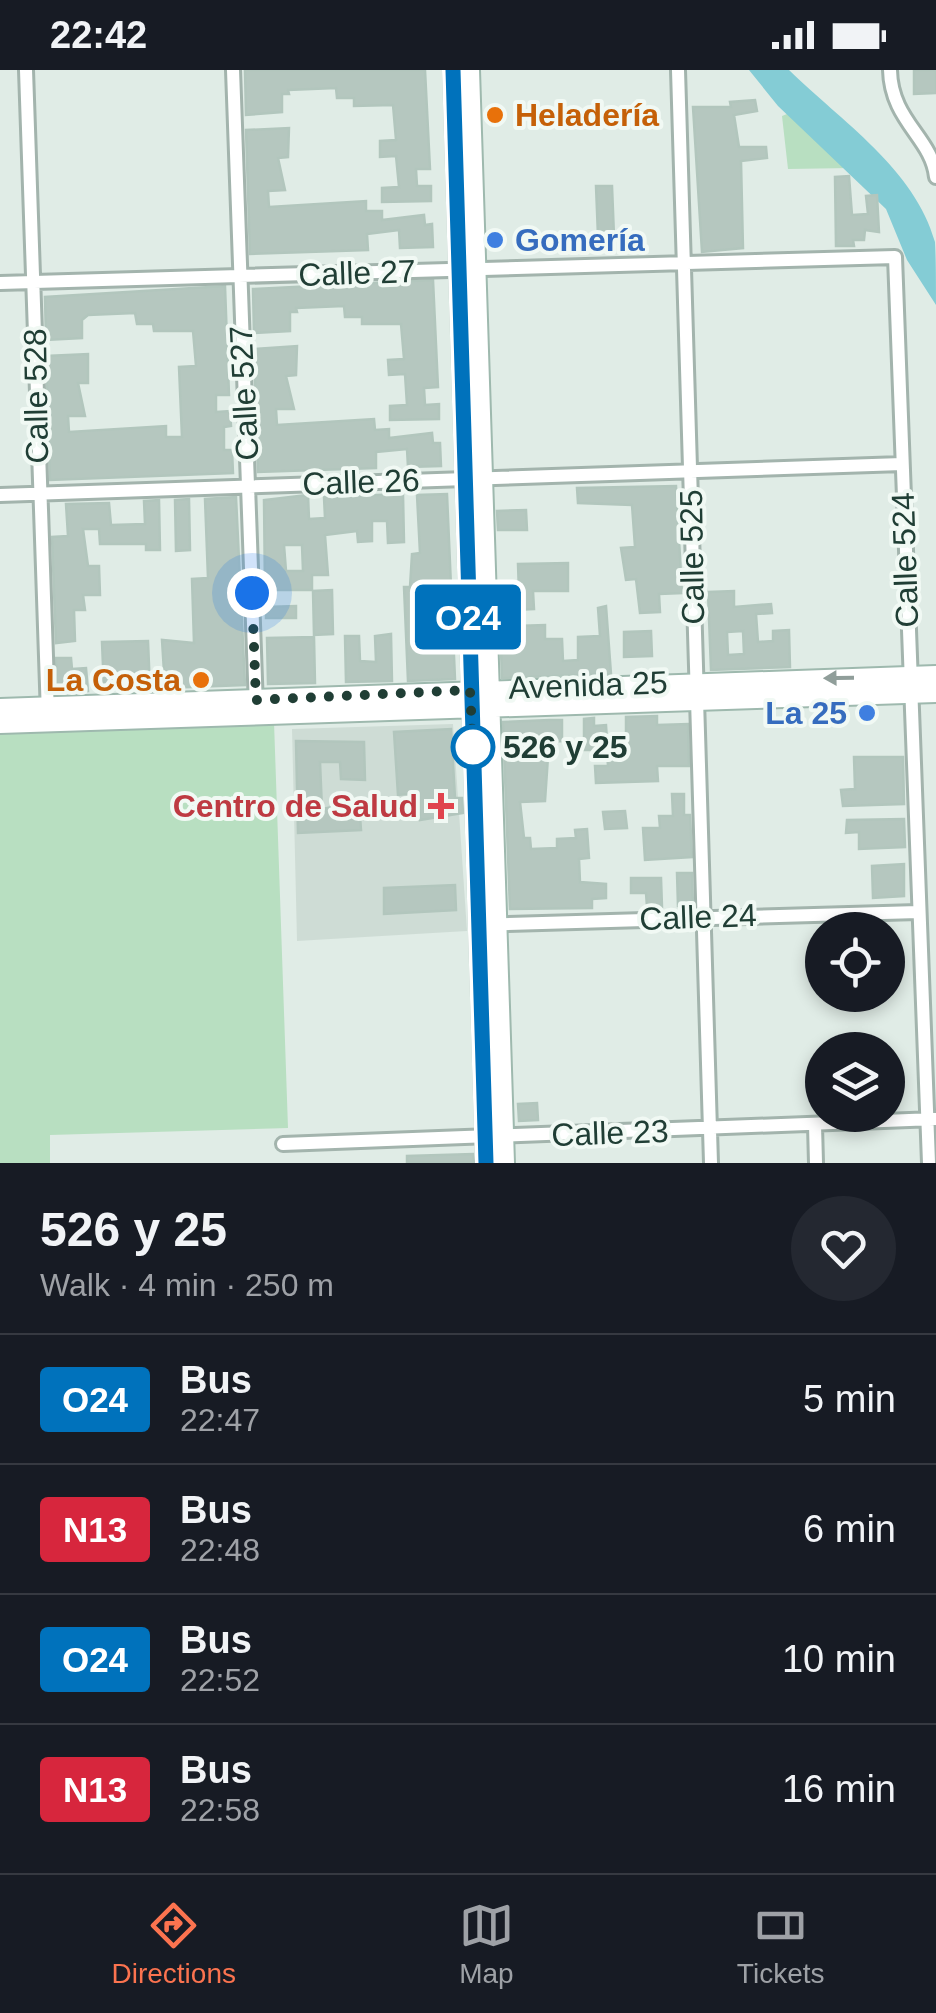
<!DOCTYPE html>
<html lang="en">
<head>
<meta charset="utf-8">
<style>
  :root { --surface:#171b24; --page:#242831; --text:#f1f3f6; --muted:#9ea1a6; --line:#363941; --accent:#fb734f }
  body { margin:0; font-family:Helvetica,sans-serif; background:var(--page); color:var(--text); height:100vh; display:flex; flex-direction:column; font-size:38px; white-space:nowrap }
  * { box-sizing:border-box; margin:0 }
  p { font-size:32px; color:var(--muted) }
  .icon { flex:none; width:55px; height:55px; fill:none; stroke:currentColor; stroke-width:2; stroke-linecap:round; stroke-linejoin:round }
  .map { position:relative; height:1093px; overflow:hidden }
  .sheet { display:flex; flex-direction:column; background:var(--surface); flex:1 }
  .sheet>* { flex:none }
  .badge { padding:0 20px; border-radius:8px; font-size:35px; line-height:65px }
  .fabs { position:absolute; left:805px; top:842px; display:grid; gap:20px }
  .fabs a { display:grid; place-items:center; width:100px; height:100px; border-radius:50%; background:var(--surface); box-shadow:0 5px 15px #0003; font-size:50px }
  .you { position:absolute; width:50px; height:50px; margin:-25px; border:8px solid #fff; border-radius:50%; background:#1a73e8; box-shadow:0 0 0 15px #1a73e833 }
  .map>.badge { position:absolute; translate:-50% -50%; box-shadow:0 0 0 5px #fff }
  .round { display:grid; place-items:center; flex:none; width:105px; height:105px; border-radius:52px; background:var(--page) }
  .summary { display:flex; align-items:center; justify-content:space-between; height:170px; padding:0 40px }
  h1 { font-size:48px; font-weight:600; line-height:75px }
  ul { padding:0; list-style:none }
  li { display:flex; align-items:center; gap:30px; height:130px; padding:0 40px; border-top:2px solid var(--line) }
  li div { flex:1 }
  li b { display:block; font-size:38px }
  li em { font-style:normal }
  li .badge { min-width:110px; font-weight:700; text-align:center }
  .status { display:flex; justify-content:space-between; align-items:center; height:70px; padding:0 50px; background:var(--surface); direction:ltr }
  .status svg { height:28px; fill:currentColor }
  .tab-bar { display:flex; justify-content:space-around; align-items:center; height:140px; border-top:2px solid var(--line); background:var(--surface); font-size:28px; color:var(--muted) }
  .tab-bar a { display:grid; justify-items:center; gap:5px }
  .tab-bar .selected { color:var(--accent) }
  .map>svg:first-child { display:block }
</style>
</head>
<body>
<div class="status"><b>22:42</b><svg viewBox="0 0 49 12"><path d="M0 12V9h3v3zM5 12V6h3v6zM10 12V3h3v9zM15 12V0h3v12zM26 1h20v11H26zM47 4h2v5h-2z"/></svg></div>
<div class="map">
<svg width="936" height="1093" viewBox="0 0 936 1093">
  <rect width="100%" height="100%" fill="#e0ece6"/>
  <path fill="#cedcd5" d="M453,654L467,861L297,871L292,659Z"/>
  <path fill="#b8dfc1" d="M797,40L851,98L788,99L782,46Z
    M274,652L288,1058L50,1065V1093H0V661Z"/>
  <path fill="#84ccd5" d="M749,0H789C841,51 915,99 935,172C936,191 936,216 936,235L907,190L886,139L778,36Z"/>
  <path fill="#b5c7bf" stroke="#b2c6bd" stroke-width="2.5" fill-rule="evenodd" d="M245,0H425L430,99H416L417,116H431V131L382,132V118L399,117L396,86L380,87V71L396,70L393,35L354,36V28H337L336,18L288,20L289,24H282V42L246,45Z
    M914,0H936V23L914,24Z
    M755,30L757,41L734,45L739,77H766L767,88L741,91L743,178L702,182L693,37H731L730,32Z
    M289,58L288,87L278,88L285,120L268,121L269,137L366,131V141H382V150L424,145L425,155L432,154L433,177L400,178L399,160L367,164L368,180L250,184L246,60Z
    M849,106L852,145L868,144L866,126L877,125L879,162L865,160L864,170H853L854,176H836L835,107Z
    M596,116H612L614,166H598Z
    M433,210L438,317L424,318L425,335L439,334V349L390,350V336L407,335L405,304L389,305L388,290L404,289L401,254H362V247H345L344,236L296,238L297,242H290V261L254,263L253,219Z
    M225,216L229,325H216V342L230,341L231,356L224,357V380H232L233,403L50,410L46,286L88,284V313H78L85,346H68L69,362L166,356V367H182L179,297L196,296L193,261H154L153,254H137L135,243L88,245L82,250V268L46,270L45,227Z
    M297,276L296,305L286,306L294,339H276L277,355L374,349L375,360L389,359V368L432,363L433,373H440L441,396L408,397L407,379L376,382V398L258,402L254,279Z
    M676,416L682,523L659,524L660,542L640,543L636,509L626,510L621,478L635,477L632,435L578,433L577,418Z
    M403,424L404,472L388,473L387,451H372V471L358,472L357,461L325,465L328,505H312V520H265L264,430L308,425L309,449L325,448L324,427ZM284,475H302L303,501H286Z
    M447,424L455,609L408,611L404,517H410L412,484L420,483L417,425Z
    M236,427L245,615L165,618L162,570L194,573L192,509L208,508L205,429Z
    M189,429L190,480L176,481L175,430Z
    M159,430L160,480H146V474H100L99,459H83L88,496H99L100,525H83L85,540H74L75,571L56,573L52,467L68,466L66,434L109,433L111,455L145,454L144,431Z
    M526,440L527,460H498L497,441Z
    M568,493V521H533L534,539L513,540L514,556L545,555V569H562L563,591L578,590V567L600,566L598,538L606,536L611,604L502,608L499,525L519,523L518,494Z
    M332,520L333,564L314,565L313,521Z
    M734,521V537L771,534L772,543L756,544L758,572L773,571V561L789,560L790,597L711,600L708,522ZM743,561L744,584L728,585L727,562Z
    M296,536V548H266V537Z
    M651,561L652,586L624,587V562Z
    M391,564L392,611L346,612L345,566H359L360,591L376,592L375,566Z
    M314,567L315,613L268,614L267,568Z
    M148,571L150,619L104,620L102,572Z
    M56,588H71L72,599L86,598L88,621L57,622Z
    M657,646V655L688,654L689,696H657L658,711L596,713L595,696H608L607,680H584V649L594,648V656L606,655L607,670L626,669V647Z
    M550,650H562V671L549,672L545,731L520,732L524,768H530L531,779L557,778V769L576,768L575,760L587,759L589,788L579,789L580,812L606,814V828L592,829V838L510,839L503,652Z
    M451,659L455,728H462L463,743L420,750L419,723L398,725L394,662Z
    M296,671L364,672L365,710L341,709L340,692H320L322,739L359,732L361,760L298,763Z
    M854,687H903L904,734L843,736L841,720L855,719Z
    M672,724H684V745H690L692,787L645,790L643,758H660L659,746H673Z
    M625,741L627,758L605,759L603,742Z
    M904,749L905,777L859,779V762L846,763L847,750Z
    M904,794V826L873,828L872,796Z
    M677,803H692L693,836H678Z
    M631,808H661L662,837H647L646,823H631Z
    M455,815L456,840L384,844V818Z
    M537,1033L538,1050L519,1051L518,1034Z
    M473,1084L474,1093H407V1086Z"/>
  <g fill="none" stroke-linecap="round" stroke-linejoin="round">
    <g stroke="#a3b4ad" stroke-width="18">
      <path id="minor" d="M26,0L48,645
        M233,0L256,637
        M678,0L711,1093
        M890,0C891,51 932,68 936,107
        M0,213L895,187L929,1093
        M0,425L902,394
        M478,855L918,842
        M815,1055L816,1093
        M283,1074L935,1049"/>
    </g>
    <g stroke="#9eb9ae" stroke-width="22">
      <path id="secondary" d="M453,0L486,1093
        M470,0L505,1093
        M0,638L936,605
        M0,654L936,623"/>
    </g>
    <use href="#minor" stroke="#fff" stroke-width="12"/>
    <use href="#secondary" stroke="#fff" stroke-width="18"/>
  </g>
  <defs><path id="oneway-solid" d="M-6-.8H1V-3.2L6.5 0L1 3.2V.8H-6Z" transform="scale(2.5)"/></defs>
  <use fill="#909e9a" href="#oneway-solid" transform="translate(839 608) rotate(179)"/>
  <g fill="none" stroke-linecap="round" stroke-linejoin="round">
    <g stroke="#fff" stroke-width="22">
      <path id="line" d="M453,0L486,1093"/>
    </g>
    <use href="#line" stroke="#0072bc" stroke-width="15"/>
    <path stroke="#203e35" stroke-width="10" stroke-dasharray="0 18" d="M252,523L256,630L470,620L473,677"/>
  </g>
  <g fill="#e8710a" stroke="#f1f9f4" stroke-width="4">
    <circle cx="495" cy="45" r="10"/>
    <circle cx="201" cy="610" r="10"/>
  </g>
  <g fill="#3f7fe0" stroke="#f1f9f4" stroke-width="4">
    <circle cx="495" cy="170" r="10"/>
    <circle cx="867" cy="643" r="10"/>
  </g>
  <circle fill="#fff" stroke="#0072bc" stroke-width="5" cx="473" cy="677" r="20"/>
  <path fill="#e0444e" stroke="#f1f9f4" stroke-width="4" d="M436 721h10v10h10v10h-10v10h-10v-10h-10v-10h10z"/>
  <g text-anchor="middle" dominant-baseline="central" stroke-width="8" stroke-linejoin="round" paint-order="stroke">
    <g font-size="32" font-weight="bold" fill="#c56008" stroke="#f1f9f4" text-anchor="start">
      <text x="515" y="45">Heladería</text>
      <text x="181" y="610" text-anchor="end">La Costa</text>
    </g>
    <g font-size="32" font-weight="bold" fill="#366cbe" stroke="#f1f9f4" text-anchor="start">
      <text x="515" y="170">Gomería</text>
      <text x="847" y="643" text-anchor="end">La 25</text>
    </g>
    <g font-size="32" fill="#203e35" stroke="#f1f9f4">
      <text transform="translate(357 203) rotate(-2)">Calle 27</text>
      <text transform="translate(244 323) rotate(-93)">Calle 527</text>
      <text transform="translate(36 326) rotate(-91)">Calle 528</text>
      <text transform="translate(361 412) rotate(-2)">Calle 26</text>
      <text transform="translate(692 487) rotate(-91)">Calle 525</text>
      <text transform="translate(905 490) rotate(-92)">Calle 524</text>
      <text transform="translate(588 615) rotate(-2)">Avenida 25</text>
      <text transform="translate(698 847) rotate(-2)">Calle 24</text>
      <text transform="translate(610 1063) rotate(-2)">Calle 23</text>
    </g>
    <g font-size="32" font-weight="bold" fill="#203e35" stroke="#f1f9f4" text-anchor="start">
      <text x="503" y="677">526 y 25</text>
    </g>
    <g font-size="32" font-weight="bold" fill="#be3a42" stroke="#f1f9f4" text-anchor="end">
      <text x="418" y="736">Centro de Salud</text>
    </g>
  </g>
</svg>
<div class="fabs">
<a><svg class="icon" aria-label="locate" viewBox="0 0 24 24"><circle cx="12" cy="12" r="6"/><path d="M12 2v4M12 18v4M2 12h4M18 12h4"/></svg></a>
<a><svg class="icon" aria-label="layers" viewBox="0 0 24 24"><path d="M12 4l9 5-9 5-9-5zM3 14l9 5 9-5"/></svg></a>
</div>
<div class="you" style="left:252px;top:523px"></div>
<b class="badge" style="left:468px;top:547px;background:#0072bc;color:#fff">O24</b>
</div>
<section class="sheet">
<div class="summary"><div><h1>526 y 25</h1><p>Walk · 4 min · 250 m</p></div><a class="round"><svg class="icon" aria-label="heart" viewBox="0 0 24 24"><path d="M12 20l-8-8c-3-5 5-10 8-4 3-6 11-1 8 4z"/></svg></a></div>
<ul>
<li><span class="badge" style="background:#0072bc;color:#fff">O24</span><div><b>Bus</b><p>22:47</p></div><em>5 min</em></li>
<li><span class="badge" style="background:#d7263d;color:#fff">N13</span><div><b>Bus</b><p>22:48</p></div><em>6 min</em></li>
<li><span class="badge" style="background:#0072bc;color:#fff">O24</span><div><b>Bus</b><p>22:52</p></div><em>10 min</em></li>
<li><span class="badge" style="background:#d7263d;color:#fff">N13</span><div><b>Bus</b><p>22:58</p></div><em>16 min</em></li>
</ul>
</section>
<nav class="tab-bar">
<a class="selected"><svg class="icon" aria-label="directions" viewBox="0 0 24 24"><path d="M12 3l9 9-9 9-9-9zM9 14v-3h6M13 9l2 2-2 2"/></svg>Directions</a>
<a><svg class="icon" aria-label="map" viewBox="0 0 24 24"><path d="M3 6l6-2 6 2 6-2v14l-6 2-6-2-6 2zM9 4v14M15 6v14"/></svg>Map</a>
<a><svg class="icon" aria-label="tickets" viewBox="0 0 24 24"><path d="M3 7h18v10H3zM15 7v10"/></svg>Tickets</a>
</nav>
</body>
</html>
